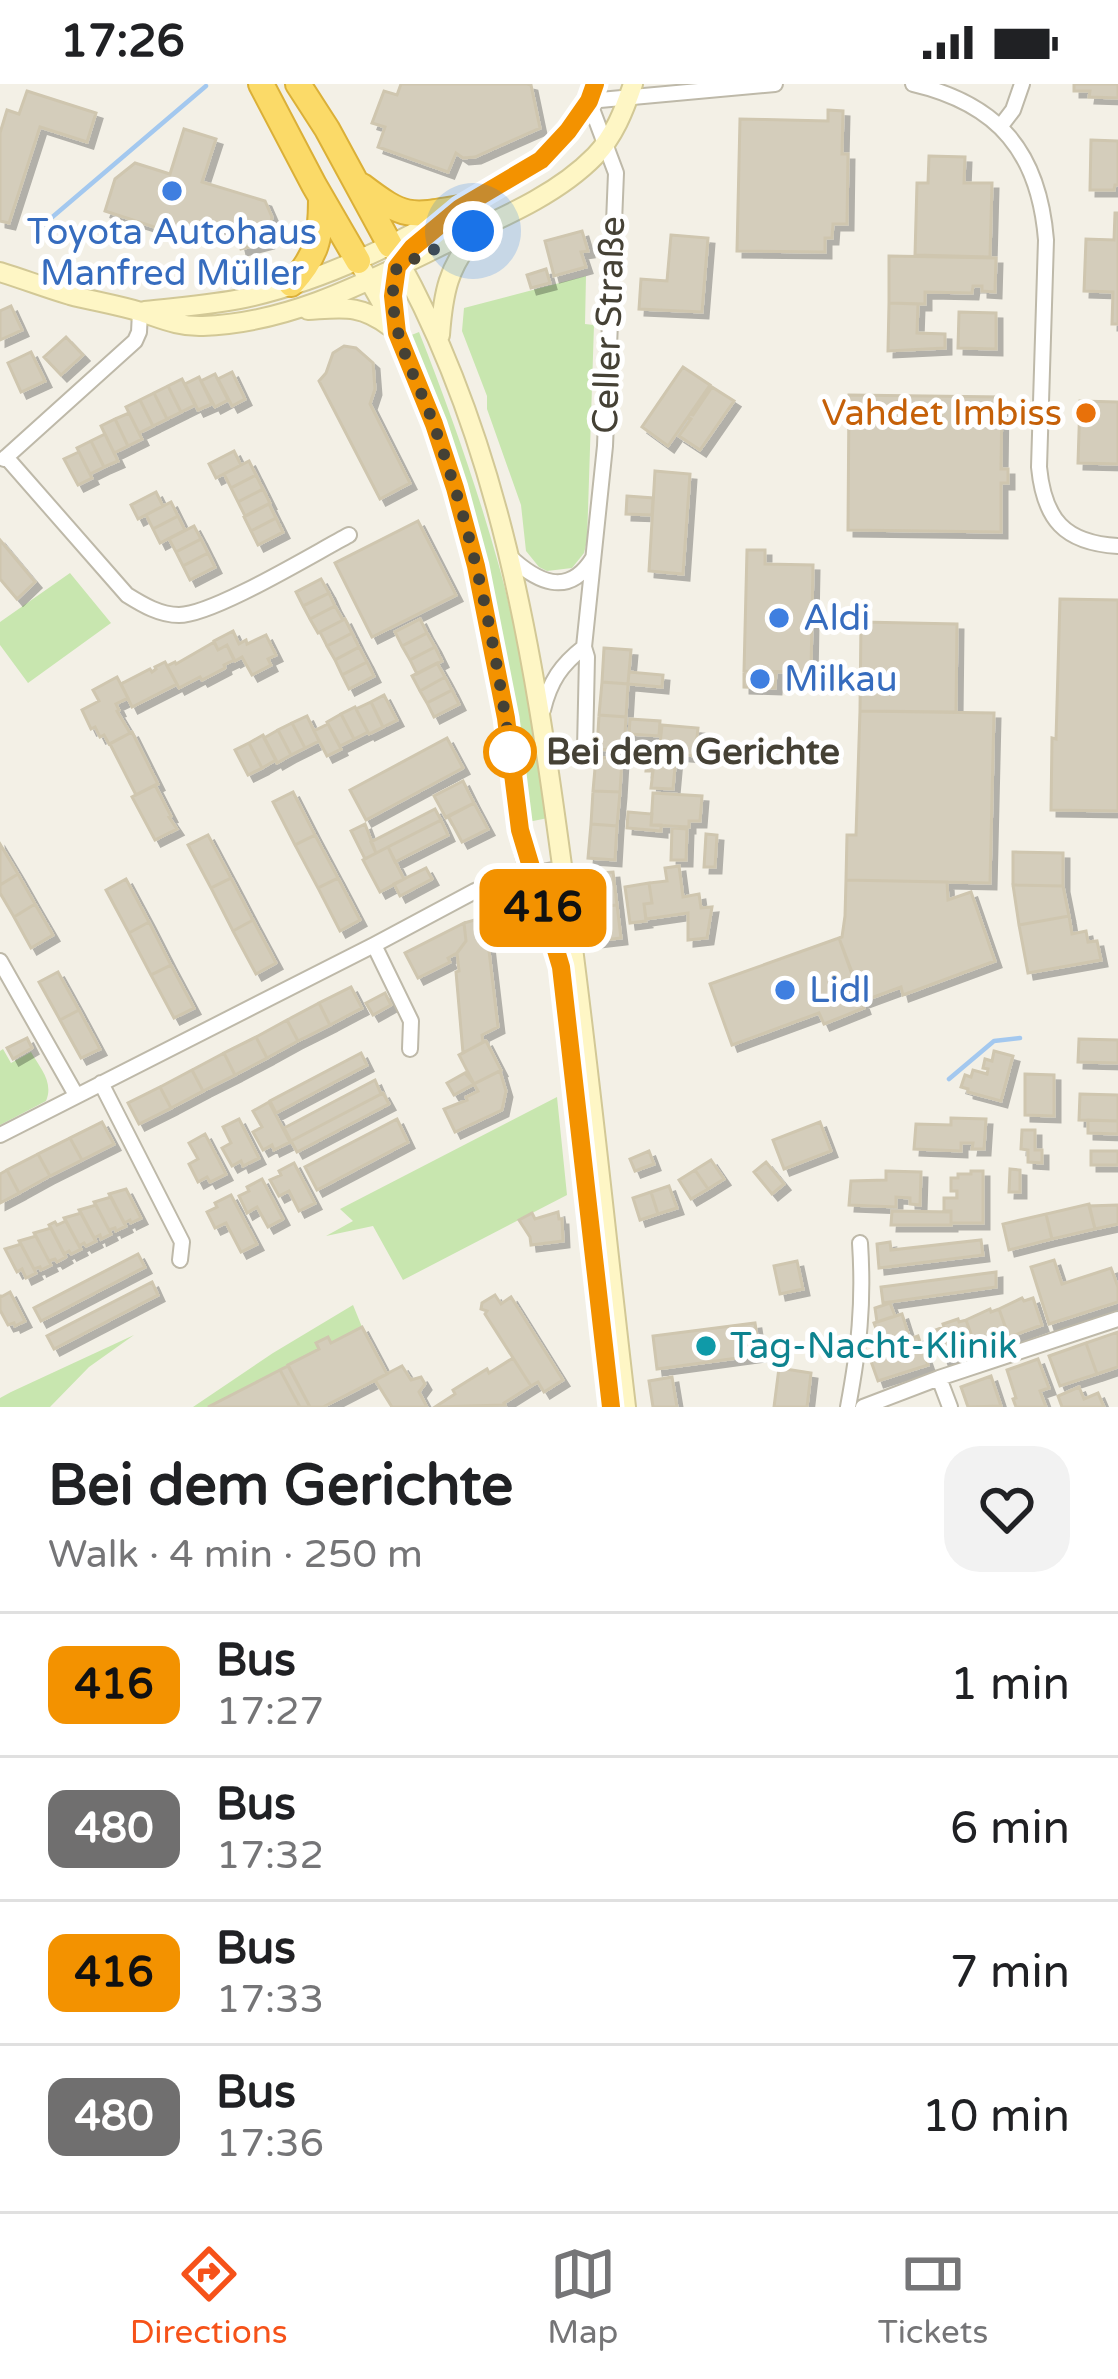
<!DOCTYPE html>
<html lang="en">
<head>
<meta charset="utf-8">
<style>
  :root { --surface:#fff; --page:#f2f2f2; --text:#202124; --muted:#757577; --line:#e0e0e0; --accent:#f65219 }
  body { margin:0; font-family:"Varela Round",sans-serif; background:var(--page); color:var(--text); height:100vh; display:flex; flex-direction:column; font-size:45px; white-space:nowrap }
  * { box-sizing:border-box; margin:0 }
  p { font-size:39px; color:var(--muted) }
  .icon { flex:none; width:66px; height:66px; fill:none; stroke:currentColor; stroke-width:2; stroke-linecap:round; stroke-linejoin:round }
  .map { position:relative; height:1323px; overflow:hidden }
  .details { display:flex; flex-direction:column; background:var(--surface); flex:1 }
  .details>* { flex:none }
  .badge { padding:0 24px; border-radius:18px; font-size:42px; line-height:78px }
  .you { position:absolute; width:60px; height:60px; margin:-30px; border:9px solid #fff; border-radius:50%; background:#1a73e8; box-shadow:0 0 0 18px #1a73e833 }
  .map>.badge { position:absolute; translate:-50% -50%; box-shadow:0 0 0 6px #fff }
  .round { display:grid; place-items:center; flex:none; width:126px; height:126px; border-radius:36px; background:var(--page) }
  .overview { display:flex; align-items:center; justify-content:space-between; height:204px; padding:0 48px }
  h1 { font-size:57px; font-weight:700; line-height:90px }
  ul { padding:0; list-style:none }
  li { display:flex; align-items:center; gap:36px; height:144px; padding:0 48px; border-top:3px solid var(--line) }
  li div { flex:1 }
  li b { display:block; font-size:45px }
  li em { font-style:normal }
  li .badge { min-width:132px; font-weight:700; text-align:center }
  .status { display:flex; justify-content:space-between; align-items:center; height:84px; padding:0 60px; background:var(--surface); direction:ltr }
  .status svg { height:33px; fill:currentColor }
  .dock { display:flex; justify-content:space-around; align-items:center; height:168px; border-top:3px solid var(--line); background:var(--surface); font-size:33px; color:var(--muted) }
  .dock a { display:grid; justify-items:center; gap:6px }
  .dock .current { color:var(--accent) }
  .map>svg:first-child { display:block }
</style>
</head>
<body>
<div class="status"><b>17:26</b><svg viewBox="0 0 49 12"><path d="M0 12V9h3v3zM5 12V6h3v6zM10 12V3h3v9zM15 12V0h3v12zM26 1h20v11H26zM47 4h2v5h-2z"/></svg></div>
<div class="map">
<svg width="1118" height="1323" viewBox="0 0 1118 1323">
  <defs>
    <filter id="shadow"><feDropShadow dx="6" dy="6" stdDeviation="0" flood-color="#0004"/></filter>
  </defs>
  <rect width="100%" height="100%" fill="#f3f0e6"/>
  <path fill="#c8e6af" d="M586,192L585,240L594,241L587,457L584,469L572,484L547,487L539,483L526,467L521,421L487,325V312L462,247L464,224Z
    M419,248C449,324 477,403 499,482C522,564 533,650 548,734L528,738L507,594L429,302L409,252Z
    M70,489L111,539L28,599L0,561V538Z
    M3,965L11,979L31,968C40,984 54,998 46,1017L0,1041V967Z
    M557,1013L567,1111L403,1196L373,1142L326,1152L353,1137L340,1125Z
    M353,1221L362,1243L331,1259L328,1253L317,1258L319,1265L208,1323H193L273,1269Z
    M134,1251L89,1283L50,1323H0V1314L11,1308Z"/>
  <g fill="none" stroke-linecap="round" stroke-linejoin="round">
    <path stroke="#a3c8ef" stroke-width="4.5" d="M36,147L206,2
      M949,995L994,957L1020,954"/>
  </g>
  <path fill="#d4cdbb" stroke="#cfc6af" stroke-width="3" filter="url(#shadow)" d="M401,0H527L531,1L540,44L475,73L463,74L456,69L448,88L378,63L385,43L372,39L384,7L397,11Z
    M1074,0H1118V14L1089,13L1090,7H1074Z
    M27,7L96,29L87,58L40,43L9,139L0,137V49L7,26L19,30Z
    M828,26L843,27L842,70H848L847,140H833L832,154H825V168L737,167L740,35L828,37Z
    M184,45L216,55L202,98L265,117L272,133L268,158L241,165L237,149L213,141L188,154L105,127L115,95L135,79L170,90Z
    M1091,56L1118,57V101H1115L1114,106H1090Z
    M929,72L965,73L964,99H992L990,173L915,171L917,99H928Z
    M1115,129H1118V240H1112L1113,208L1084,207L1086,155L1114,156Z
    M582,147L588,167L581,168L586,183L554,192L545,157Z
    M671,151L708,154L702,228L639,225L641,195L667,197Z
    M889,172L996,174L995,208L982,207V202H973L972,209L925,208V220L889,219Z
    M546,185L550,199L531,204L527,191Z
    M889,219L918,220L917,249L945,250V264L888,267Z
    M11,222L22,246L0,256V227Z
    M959,228L996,229V265L958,264Z
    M66,253L83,271L61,291L44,273Z
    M344,262L356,264L373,279L375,305L370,320L410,399L380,415L319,297L326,289L333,269Z
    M31,268L45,297L21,308L8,279Z
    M683,283L710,301L668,362L642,343Z
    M232,288L245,315L232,322L218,295Z
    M215,290L228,316L215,323L201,297Z
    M199,293L212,320L198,326L185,300Z
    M182,295L195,321L181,328L168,302Z
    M168,302L181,328L167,335L154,309Z
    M712,303L734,317L700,366L679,352L691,335L688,333L690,330L693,331Z
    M154,309L167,335L153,342L140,316Z
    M849,311L1002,313L1001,385H1008V399H1001V448L848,446Z
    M140,316L153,342L139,349L126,323Z
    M1080,317L1118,318V380L1078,379Z
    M129,329L142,355L128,362L115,335Z
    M115,335L128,362L114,369L101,342Z
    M105,350L118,377L104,383L91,357Z
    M91,357L104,383L90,390L77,364Z
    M234,367L241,381L216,394L209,380Z
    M79,368L92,394L78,401L64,375Z
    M249,377L256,391L231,404L224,390Z
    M655,387L690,390L683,490L649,487Z
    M256,391L263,405L238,418L231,404Z
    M263,405L270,419L245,432L238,418Z
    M156,408L163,422L138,435L131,421Z
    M627,412L653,414L652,431L626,430Z
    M171,418L178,432L153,445L146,431Z
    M269,420L276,434L251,447L244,433Z
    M178,432L185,446L160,459L153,445Z
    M276,434L283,448L258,461L251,447Z
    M418,437L456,511L372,553L335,479Z
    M194,442L201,455L176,468L169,455Z
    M201,455L208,469L183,482L176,468Z
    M0,456L35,498L17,515L0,495Z
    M747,466H765V480L813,481L811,588L744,587Z
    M208,469L215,483L190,496L183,482Z
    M321,495L329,509L303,522L296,508Z
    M329,509L335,522L310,535L303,522Z
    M1060,515L1118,516V727L1051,726L1052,654L1056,655Z
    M335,522L343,536L318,549L310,535Z
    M345,535L352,549L327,562L320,548Z
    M420,535L427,549L402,562L395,548Z
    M861,538L957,540L956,628L860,627Z
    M233,547L239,560L246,556L247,560L266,551L276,571L268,575L271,581L252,591L242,573L235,577L227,561L218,566L214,557Z
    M352,549L359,563L335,576L327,562Z
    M427,549L435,563L410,576L402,562Z
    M214,558L218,566L227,561L234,576L224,581L225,584L202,596L200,593L179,604L167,582L175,578L176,580Z
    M359,563L367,578L342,591L335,576Z
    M435,563L442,577L417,590L410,576Z
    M604,564L631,566L628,600L602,598Z
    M165,578L177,600L132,623L121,600L150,585L152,588L156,585L155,583Z
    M367,578L374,592L349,605L342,591Z
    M437,579L445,593L420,607L412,592Z
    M744,587L776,588L775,604L744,603Z
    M629,588L663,591L662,603L628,600Z
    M117,593L128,614L116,620L119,626L117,627L130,649L109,660L104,651L100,653L95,643L91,645L82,626L99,617L93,606Z
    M445,593L452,606L427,619L420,607Z
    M602,598L628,600L626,633L599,631Z
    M452,606L459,620L434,633L427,619Z
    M384,611L397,636L383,643L371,618Z
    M371,618L383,643L369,650L356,625Z
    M355,623L368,648L354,655L341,630Z
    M860,627L994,629L990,799L846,796L847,751H856Z
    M341,630L354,655L340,662L327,638Z
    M599,631L626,633L624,667L597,665Z
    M307,632L319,657L305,664L292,639Z
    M630,635L660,637L659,652L629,650Z
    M292,639L305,664L291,671L278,646Z
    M328,640L341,665L327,672L314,647Z
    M662,641L698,644L695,672L659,669Z
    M278,646L291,671L277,679L264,654Z
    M132,648L158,700L136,711L110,660Z
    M263,651L276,676L262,684L249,659Z
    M447,654L463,684L366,736L350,706Z
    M249,659L262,684L248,691L235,666Z
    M648,669L676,672L673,705L651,704L653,687H646Z
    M596,673L622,675L620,708L593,707Z
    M463,697L474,719L446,734L434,712Z
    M155,701L171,732L169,733L177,745L155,756L132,713Z
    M593,707L620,708L617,742L591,740Z
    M293,708L315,751L295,761L273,718Z
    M653,709L702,712L700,737H689V743L651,741Z
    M474,719L488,745L462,758L448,732Z
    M435,725L441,736L376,769L371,758Z
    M628,728L652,730L651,741H661V747L627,744Z
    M441,736L448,751L395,778L388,763Z
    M365,740L376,769L365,775L351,747Z
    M591,740L617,742L615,776L588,774Z
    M672,744L687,745L686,776H671Z
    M706,750L717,751L715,783H704Z
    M208,751L231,794L211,804L188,761Z
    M315,751L338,794L318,804L295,761Z
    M0,760L18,790L0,801Z
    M388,763L404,795L380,808L363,776Z
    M1013,768L1063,769V802L1013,801Z
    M679,782L683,813L699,810L701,824L712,823L707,854L688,856V829L646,835L644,820L652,819L649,799L667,797L665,784Z
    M426,784L432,795L400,812L394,800Z
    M613,788L617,821L590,824L586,790Z
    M18,790L35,820L14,833L0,809V801Z
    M231,794L253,836L233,847L211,804Z
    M338,794L360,836L340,847L318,804Z
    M126,795L149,838L129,849L106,806Z
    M846,796L947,798L948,816L971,808L995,877L903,911L901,903L863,917L839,854L842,853L845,832Z
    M649,799L652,819L644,820L646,837L630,839L625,803Z
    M1013,801L1063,802L1069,832L1019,841Z
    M35,820L53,851L31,864L14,833Z
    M617,821L621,854L594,857L590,824Z
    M1069,832L1072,850L1086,847L1088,858L1097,857L1101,876L1028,889L1019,841Z
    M485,833L498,943L482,951L483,958L463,969L456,888L459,887L457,869L466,857L464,839Z
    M253,836L276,879L256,890L233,847Z
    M149,838L171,881L151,891L129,849Z
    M464,839L466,857L457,869L448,874L450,878L418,894L405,869Z
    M839,854L864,924L824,940L819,929L732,961L710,900Z
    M171,881L194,924L174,934L151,891Z
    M58,888L79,926L60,936L39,898Z
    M351,903L362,924L330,941L319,919Z
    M385,909L391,921L373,931L366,919Z
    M319,919L330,941L298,957L287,936Z
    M79,926L100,965L81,974L60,936Z
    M287,936L298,957L267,974L256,953Z
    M256,953L267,974L235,991L224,969Z
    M27,954L32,964L13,975L7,964Z
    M1079,955L1118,956V979L1078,978Z
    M486,957L501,986L474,1000L459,971Z
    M994,967L1013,972L1001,1017L968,1008V1005L961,1003L965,991L971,993L973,986L987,990L988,985L983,984L985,975L992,977Z
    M224,969L235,991L203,1007L192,986Z
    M361,969L367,981L276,1029L270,1017Z
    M192,986L203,1007L171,1024L160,1003Z
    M500,987L506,1007L502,1026L455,1048L444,1025L467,1016L466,1013L478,1007L474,1000Z
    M465,989L474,1000L454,1011L447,999Z
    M1025,990L1054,991V1032L1025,1031Z
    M375,996L381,1010L291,1057L284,1044Z
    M160,1003L171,1024L139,1040L128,1019Z
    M383,1009L389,1020L297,1068L291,1057Z
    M1080,1010L1118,1011V1037L1079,1036Z
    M269,1018L290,1058L274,1066L272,1061L263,1066L253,1048L262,1043L253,1027Z
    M951,1034L986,1035L984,1065H972L973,1059H961V1067L914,1065L916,1040L951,1041Z
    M239,1035L259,1074L243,1082L241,1077L232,1082L222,1064L231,1059L223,1043Z
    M397,1035L408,1058L317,1106L305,1083Z
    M1088,1036L1118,1037V1050L1088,1049Z
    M102,1038L114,1060L82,1076L70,1054Z
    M820,1038L831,1067L784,1085L773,1056Z
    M1022,1046H1035V1066H1042V1079L1028,1078V1066L1021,1065Z
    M205,1050L226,1090L210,1098L207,1093L198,1098L189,1080L198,1075L189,1059Z
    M70,1054L82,1076L50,1092L38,1070Z
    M649,1067L654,1080L635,1087L630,1075Z
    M1091,1067H1118V1081H1091Z
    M38,1070L50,1092L19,1109L7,1086Z
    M711,1076L724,1095L708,1105L695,1086Z
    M766,1078L784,1100L772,1110L754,1088Z
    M294,1079L315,1119L299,1127L289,1107L279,1112L270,1096L281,1091L279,1087Z
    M1010,1085L1020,1086V1108H1009Z
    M7,1086L19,1109L0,1119V1090Z
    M695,1086L708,1105L691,1115L679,1096Z
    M886,1087L921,1088L920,1121L910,1120V1114L896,1113V1123L849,1121L851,1097L886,1096Z
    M971,1087H983V1139H951V1127H944V1114H957V1107H951V1094H958V1090H971Z
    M262,1095L283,1135L268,1143L257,1123L247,1129L239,1112L249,1107L247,1103Z
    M669,1102L677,1124L658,1130L651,1108Z
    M126,1105L141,1134L131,1139L130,1136L124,1139L109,1110Z
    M651,1108L658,1130L640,1136L633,1114Z
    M231,1111L257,1160L241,1168L226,1139L215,1144L207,1128L217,1123L215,1119Z
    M111,1113L126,1142L116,1147L115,1144L109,1146L94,1118Z
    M1089,1120L1095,1145L1052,1155L1046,1130Z
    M96,1121L111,1150L101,1155L100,1151L94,1154L79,1126Z
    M1118,1121V1140L1095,1145L1089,1122Z
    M892,1127L951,1128V1141H891Z
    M558,1128L559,1135H562L563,1157L531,1161L530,1153L519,1136L532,1129L535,1135Z
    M81,1129L96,1157L86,1162L84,1159L79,1162L64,1134Z
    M1046,1130L1052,1155L1009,1166L1003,1140Z
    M66,1137L81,1165L71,1170L69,1167L64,1170L49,1141L55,1138L57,1141Z
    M51,1144L66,1173L57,1178L55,1175L49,1177L34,1149Z
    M36,1152L51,1181L41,1186L40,1183L34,1185L19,1157Z
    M981,1156L983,1171L879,1184L877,1160L890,1158L891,1166Z
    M21,1160L36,1189L26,1194L22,1185L17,1188L5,1165Z
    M138,1170L145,1183L41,1237L34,1224Z
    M1054,1176L1062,1200L1111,1184L1118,1203V1218L1049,1240L1031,1183Z
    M797,1177L803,1205L780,1210L774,1182Z
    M996,1188V1203L883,1219L881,1203Z
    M152,1198L158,1211L54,1265L47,1252Z
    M10,1208L25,1237L15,1242L14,1239L8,1241L0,1226V1211L1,1213Z
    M495,1211L501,1220L511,1213L563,1296L544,1308L538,1298L531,1302L485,1230L487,1227L481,1225L482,1219Z
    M1022,1214L1024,1217L1033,1214L1042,1241L1009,1253L999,1225Z
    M890,1219L895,1232L877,1238L875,1224Z
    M990,1225L991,1228L999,1225L1009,1253L976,1264L966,1236Z
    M902,1230L910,1255L918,1252L928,1281L878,1297L868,1269L883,1264L874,1239Z
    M958,1235L959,1238L966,1236L976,1264L943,1275L933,1247L944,1243L943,1240Z
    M755,1239L760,1271L657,1285L653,1252Z
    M362,1243L387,1290L323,1323H310L288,1281L319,1265L316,1259L328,1253L331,1259Z
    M1118,1248V1283L1097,1290L1086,1259Z
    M1086,1259L1097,1290L1060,1302L1049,1272Z
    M513,1274L531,1302L504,1319L505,1321L435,1323L455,1310L453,1306L487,1285L489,1289Z
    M1038,1275L1049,1304L1040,1307L1046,1323H1016L1013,1315L1016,1314L1007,1286Z
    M288,1282L310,1323H300L280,1286Z
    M402,1282L411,1296L421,1293L425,1300L419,1308L427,1323H392L375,1296Z
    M779,1284L811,1289L807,1323H774Z
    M280,1286L300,1323H208Z
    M991,1292L1001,1322L968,1323L961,1303Z
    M672,1293L677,1323H653L649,1297Z
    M1079,1303L1084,1315L1098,1309L1104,1323H1062L1058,1312Z"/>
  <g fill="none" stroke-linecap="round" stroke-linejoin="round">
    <g stroke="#beb9a9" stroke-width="18">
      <path id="street" d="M913,0C999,20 1039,69 1046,156L1039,383C1044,435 1064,459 1118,462
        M1000,43L1013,26L1022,0
        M6,373L127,511C143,521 160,531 179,531C213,531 313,470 349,451
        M4,375L135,257L139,248L140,228
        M509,472C536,497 568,515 593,474
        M543,626C550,597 561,581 584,563
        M585,665L587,573L584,563L605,362L616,89L589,17L775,0
        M374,861L411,937L410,965
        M0,877L76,1011
        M101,999L182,1158L180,1176
        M0,1051L374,861L475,807L506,795L563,784
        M939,1294L950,1323
        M848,1323C859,1264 864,1220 860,1159
        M863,1323L939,1294L1118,1235"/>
    </g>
    <g stroke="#d2c896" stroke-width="22">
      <path id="secondary" d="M390,161C501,352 534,573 563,789C588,967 605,1145 626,1323
        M358,177C371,201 386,224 397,249C443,344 472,451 492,554C504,617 509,680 519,744C529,801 556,853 566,911L611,1323
        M0,188C23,195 46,204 70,211C93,217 118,221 141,228C162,235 180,243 203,242C293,239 374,194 453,156C501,134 557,111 595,72C614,52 624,27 633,0
        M308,226C343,224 360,220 389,242
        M145,227C178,223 212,221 245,214C327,196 400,158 472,117C495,104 522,92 543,74C565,54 585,28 595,0
        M396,238L393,195L401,178
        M440,251C443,211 448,180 477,151"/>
    </g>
    <g stroke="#dbb038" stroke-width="28">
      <path id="highway" d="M261,0L314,101L358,177
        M298,0L327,45L390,161
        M362,102C404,134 409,133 460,124
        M291,200C317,172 321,153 321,116"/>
    </g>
    <use href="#street" stroke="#fff" stroke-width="14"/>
    <use href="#secondary" stroke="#fef6c5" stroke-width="18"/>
    <use href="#highway" stroke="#fbda68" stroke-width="24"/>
  </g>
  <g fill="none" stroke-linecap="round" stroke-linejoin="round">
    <g stroke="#fff" stroke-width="27">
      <path id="line" d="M595,0L589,17L568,47L541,76L460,124L412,164L397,183L393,212L397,249L434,340L455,404L476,482L506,634L520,746L561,883L611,1323"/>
    </g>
    <use href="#line" stroke="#f39200" stroke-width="18"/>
    <path stroke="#454135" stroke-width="12" stroke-dasharray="0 21.6" d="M473,147L397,183C381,237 416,291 434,341C450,387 465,434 476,482C491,544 502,608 511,672L510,668"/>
  </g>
  <g fill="#3f7fe0" stroke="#fff" stroke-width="4.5">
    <circle cx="172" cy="107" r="12"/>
    <circle cx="779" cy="534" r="12"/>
    <circle cx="760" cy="595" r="12"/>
    <circle cx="785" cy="906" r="12"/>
  </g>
  <circle fill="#e8710a" stroke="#fff" stroke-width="4.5" cx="1086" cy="329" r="12"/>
  <circle fill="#fff" stroke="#f39200" stroke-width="6" cx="510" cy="668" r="24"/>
  <circle fill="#0f9aa8" stroke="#fff" stroke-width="4.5" cx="706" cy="1262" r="12"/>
  <g text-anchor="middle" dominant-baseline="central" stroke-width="10" stroke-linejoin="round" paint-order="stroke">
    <g font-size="36" fill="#366cbe" stroke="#fff" text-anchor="start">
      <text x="172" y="148" text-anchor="middle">Toyota Autohaus<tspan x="172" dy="41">Manfred Müller</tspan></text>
      <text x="803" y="534">Aldi</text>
      <text x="784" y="595">Milkau</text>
      <text x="809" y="906">Lidl</text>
    </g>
    <g font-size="36" fill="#454135" stroke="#fff">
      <text transform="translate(609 241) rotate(-88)">Celler Straße</text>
    </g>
    <g font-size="36" fill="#c56008" stroke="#fff" text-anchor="end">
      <text x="1062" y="329">Vahdet Imbiss</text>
    </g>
    <g font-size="36" font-weight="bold" fill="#454135" stroke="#fff" text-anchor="start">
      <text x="546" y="668">Bei dem Gerichte</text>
    </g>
    <g font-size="36" fill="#0d838f" stroke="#fff" text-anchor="start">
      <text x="730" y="1262">Tag-Nacht-Klinik</text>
    </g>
  </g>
</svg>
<div class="you" style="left:473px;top:147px"></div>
<b class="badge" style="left:543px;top:824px;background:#f39200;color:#111">416</b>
</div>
<section class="details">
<div class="overview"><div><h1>Bei dem Gerichte</h1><p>Walk · 4 min · 250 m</p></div><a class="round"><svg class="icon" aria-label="heart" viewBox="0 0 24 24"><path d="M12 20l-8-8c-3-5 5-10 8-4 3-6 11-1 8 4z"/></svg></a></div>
<ul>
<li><span class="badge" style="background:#f39200;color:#111">416</span><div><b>Bus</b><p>17:27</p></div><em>1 min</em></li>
<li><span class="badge" style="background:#706f6f;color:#fff">480</span><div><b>Bus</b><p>17:32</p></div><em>6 min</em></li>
<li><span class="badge" style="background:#f39200;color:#111">416</span><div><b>Bus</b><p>17:33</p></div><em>7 min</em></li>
<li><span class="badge" style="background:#706f6f;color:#fff">480</span><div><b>Bus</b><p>17:36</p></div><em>10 min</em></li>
</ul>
</section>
<nav class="dock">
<a class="current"><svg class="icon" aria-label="directions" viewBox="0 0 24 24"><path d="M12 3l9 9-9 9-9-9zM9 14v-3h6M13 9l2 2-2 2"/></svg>Directions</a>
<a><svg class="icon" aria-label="map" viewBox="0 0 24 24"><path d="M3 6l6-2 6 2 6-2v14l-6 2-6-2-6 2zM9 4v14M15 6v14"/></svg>Map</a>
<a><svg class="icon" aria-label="tickets" viewBox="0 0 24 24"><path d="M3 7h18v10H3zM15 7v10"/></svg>Tickets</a>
</nav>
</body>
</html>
